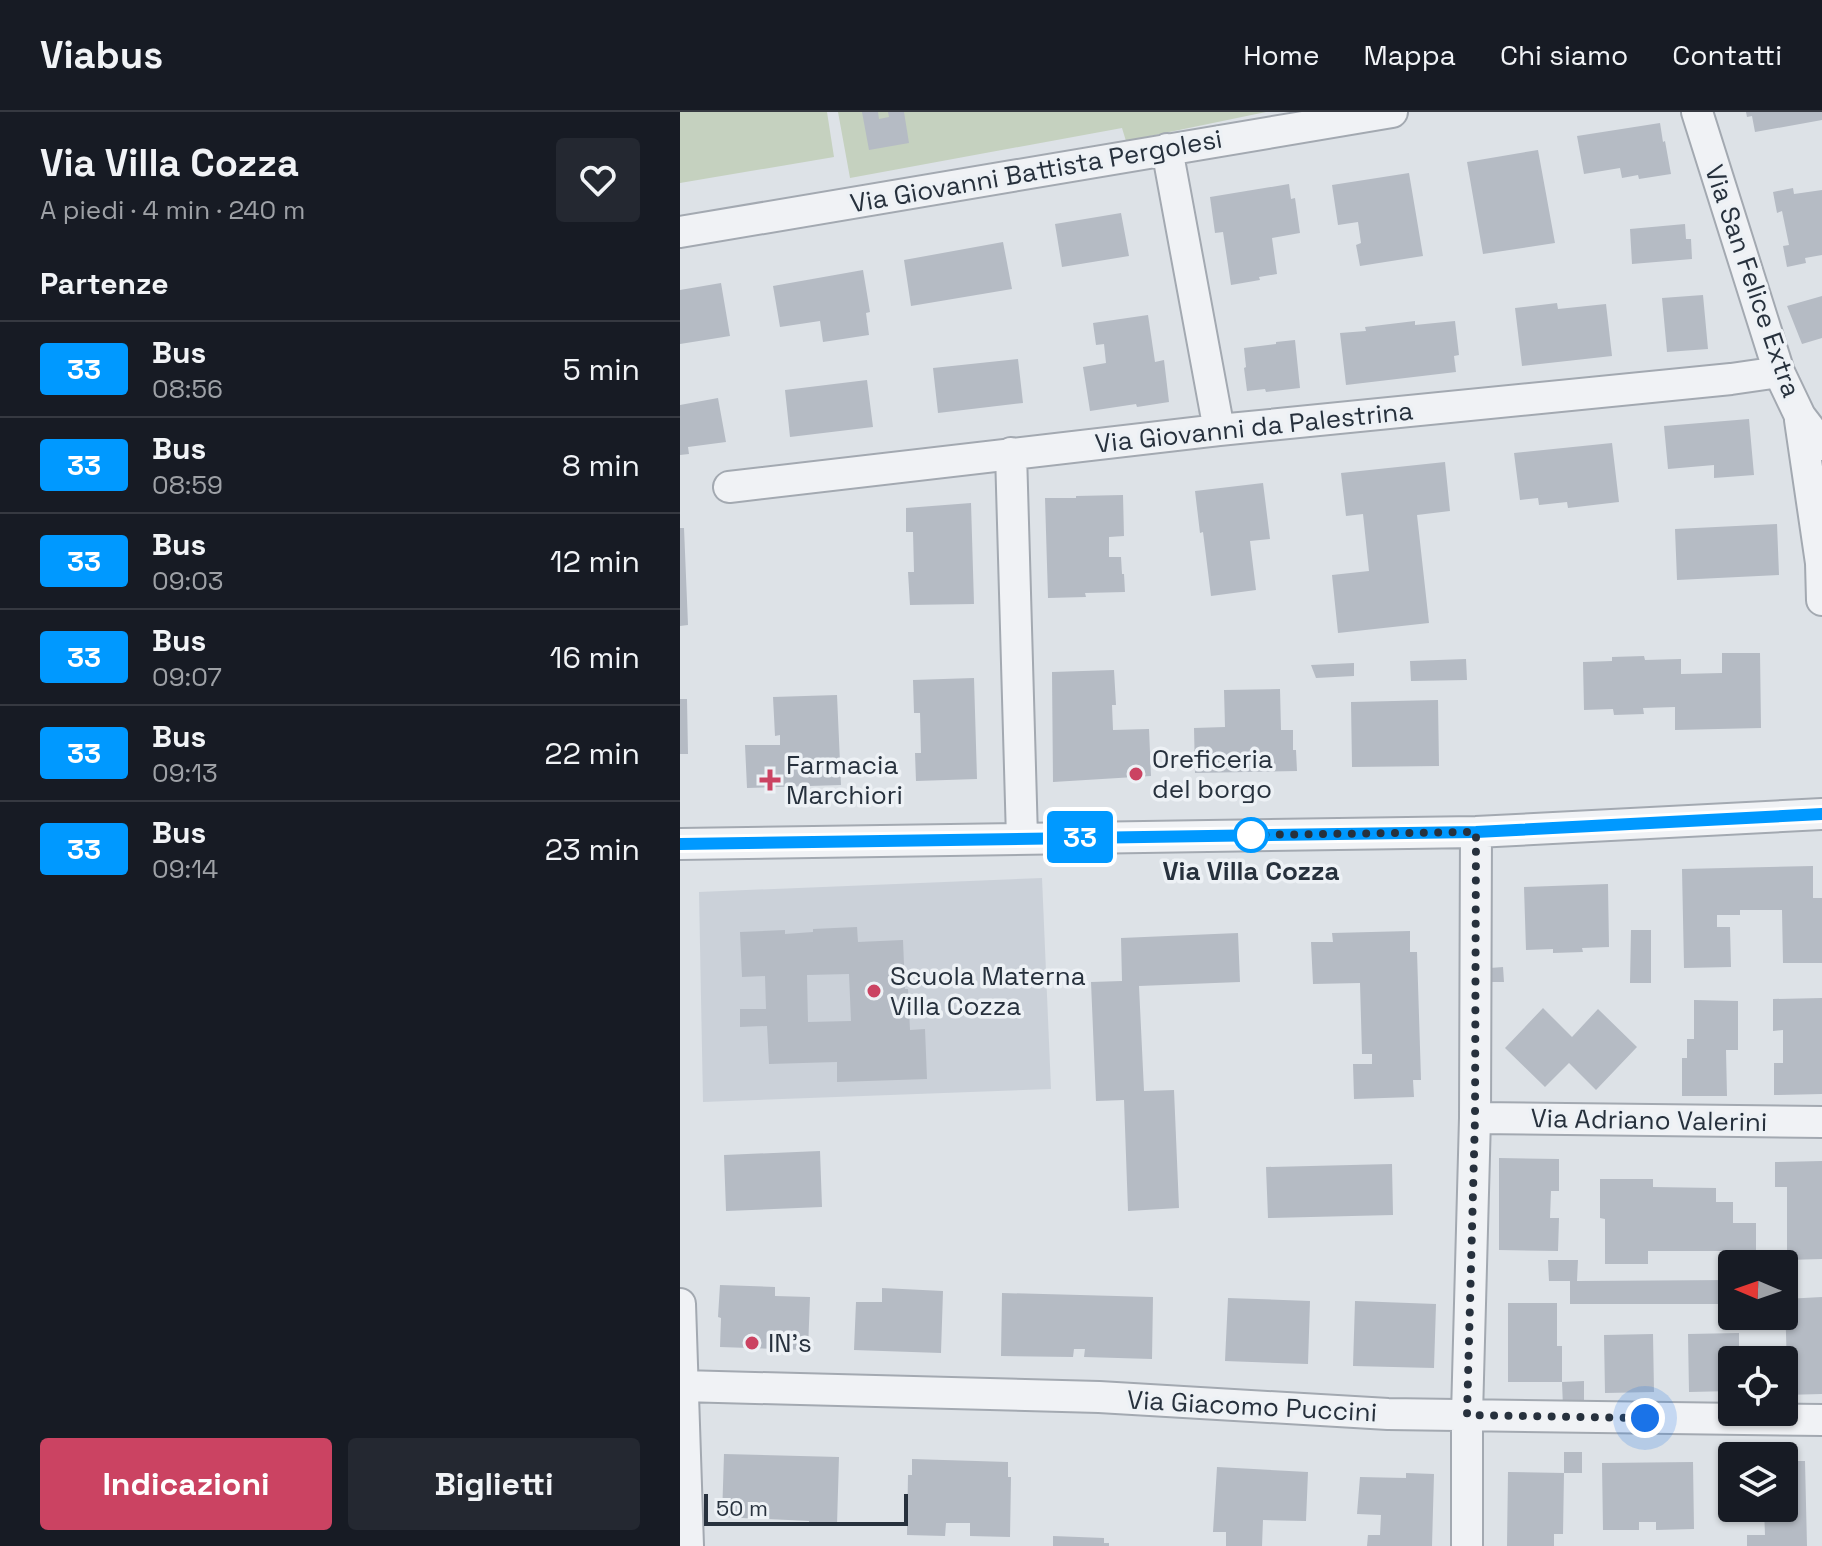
<!DOCTYPE html>
<html lang="it">
<head>
<meta charset="utf-8">
<style>
  :root { --surface:#171b24; --page:#242831; --text:#f1f3f6; --muted:#9ea1a6; --line:#363941; --accent:#cb4362 }
  body { margin:0; font-family:"Space Grotesk",sans-serif; background:var(--page); color:var(--text); height:100vh; display:flex; flex-direction:column; font-size:30px; white-space:nowrap }
  * { box-sizing:border-box; margin:0 }
  p { font-size:26px; color:var(--muted) }
  .icon { flex:none; width:44px; height:44px; fill:none; stroke:currentColor; stroke-width:2; stroke-linecap:round; stroke-linejoin:round }
  .map { position:relative; flex:1; overflow:hidden }
  .drawer { display:flex; flex-direction:column; background:var(--surface); width:680px }
  .drawer>* { flex:none }
  .badge { padding:0 16px; border-radius:6px; font-size:28px; line-height:52px }
  .needle { width:52px; rotate:272deg }
  .buttons { position:absolute; left:1038px; top:1138px; display:grid; gap:16px }
  .buttons a { display:grid; place-items:center; width:80px; height:80px; border-radius:8px; background:var(--surface); box-shadow:0 2px 6px #0004; font-size:40px }
  .scale { position:absolute; left:24px; bottom:20px; width:204px; box-sizing:border-box; padding-left:8px; border:4px solid #27313d; border-top:0; font-size:22px; line-height:28px; white-space:nowrap; color:#27313d; -webkit-text-stroke:6px #edf1f5; paint-order:stroke }
  .you { position:absolute; width:40px; height:40px; margin:-20px; border:6px solid #fff; border-radius:50%; background:#1a73e8; box-shadow:0 0 0 12px #1a73e833 }
  .map>.badge { position:absolute; translate:-50% -50%; box-shadow:0 0 0 4px #fff }
  h2 { padding:0 40px; font-size:30px; line-height:72px }
  .round { display:grid; place-items:center; flex:none; width:84px; height:84px; border-radius:8px; background:var(--page) }
  .head { display:flex; align-items:center; justify-content:space-between; height:136px; padding:0 40px }
  h1 { font-size:38px; font-weight:800; line-height:60px }
  .action { display:flex; gap:16px; margin-top:auto; padding:16px 40px }
  .action a { flex:1; height:92px; border-radius:8px; background:var(--accent); color:#fff; font-size:32px; font-weight:800; line-height:92px; text-align:center }
  .action a+a { background:var(--page); color:var(--text) }
  ul { padding:0; list-style:none }
  li { display:flex; align-items:center; gap:24px; height:96px; padding:0 40px; border-top:2px solid var(--line) }
  li div { flex:1 }
  li b { display:block; font-size:30px }
  li em { font-style:normal }
  li .badge { min-width:88px; font-weight:700; text-align:center }
  header { display:flex; align-items:center; gap:48px; box-sizing:border-box; height:112px; padding:0 40px; background:var(--surface); border-bottom:2px solid var(--line) }
  header strong { font-size:38px }
  nav { display:flex; gap:44px; margin-inline-start:auto; font-size:28px }
  main { display:flex; flex:1; min-height:0 }
  .map>svg:first-child { display:block }
</style>
</head>
<body>
<header>
<strong>Viabus</strong>
<nav><a>Home</a><a>Mappa</a><a>Chi siamo</a><a>Contatti</a></nav>
</header>
<main>
<section class="drawer">
<div class="head"><div><h1>Via Villa Cozza</h1><p>A piedi · 4 min · 240 m</p></div><a class="round"><svg class="icon" aria-label="heart" viewBox="0 0 24 24"><path d="M12 20l-8-8c-3-5 5-10 8-4 3-6 11-1 8 4z"/></svg></a></div>
<h2>Partenze</h2>
<ul>
<li><span class="badge" style="background:#09f;color:#fff">33</span><div><b>Bus</b><p>08:56</p></div><em>5 min</em></li>
<li><span class="badge" style="background:#09f;color:#fff">33</span><div><b>Bus</b><p>08:59</p></div><em>8 min</em></li>
<li><span class="badge" style="background:#09f;color:#fff">33</span><div><b>Bus</b><p>09:03</p></div><em>12 min</em></li>
<li><span class="badge" style="background:#09f;color:#fff">33</span><div><b>Bus</b><p>09:07</p></div><em>16 min</em></li>
<li><span class="badge" style="background:#09f;color:#fff">33</span><div><b>Bus</b><p>09:13</p></div><em>22 min</em></li>
<li><span class="badge" style="background:#09f;color:#fff">33</span><div><b>Bus</b><p>09:14</p></div><em>23 min</em></li>
</ul>
<div class="action"><a>Indicazioni</a><a>Biglietti</a></div>
</section>
<div class="map">
<svg width="1142" height="1434" viewBox="0 0 1142 1434">
  <rect width="100%" height="100%" fill="#dde2e7"/>
  <path fill="#cbd1d9" d="M362,766L371,977L23,990L19,780Z"/>
  <path fill="#c5d1bf" d="M0,0H147L154,45L0,71Z
    M158,0H586L446,29L442,16L170,66Z"/>
  <path fill="#b5bbc4" fill-rule="evenodd" d="M182,0H198L199,7L209,5L208,0H224L229,31L189,38Z
    M1066,0H1142V8L1075,20L1072,4L1067,5Z
    M980,11L983,30L985,29L991,62L959,67L958,63L942,66L940,56L904,62L897,24Z
    M858,38L875,131L803,142L787,50Z
    M729,61L743,144L680,154L676,133L681,131L678,110L658,113L652,73Z
    M609,72L611,87L615,86L620,121L592,126L597,162L579,165L580,168L551,173L543,120L535,121L530,85Z
    M1113,76L1114,82L1142,78V143L1125,146L1126,151L1107,155L1103,134L1109,133L1102,99L1097,101L1093,80Z
    M441,101L449,144L382,155L375,112Z
    M1005,112L1006,127H1011L1012,147L952,152L950,117Z
    M323,130L332,177L231,194L224,148Z
    M183,158L190,200L186,201L189,223L143,230L140,209L100,215L93,174Z
    M41,171L50,224L0,232V178Z
    M1023,183L1028,237L987,240L982,186Z
    M1142,184V226L1122,232L1107,194Z
    M877,191L878,197L926,192L932,244L842,254L835,196Z
    M468,203L475,250L484,248L489,290L457,295L456,292L410,299L403,255L426,251L424,232L416,233L413,211Z
    M735,209V213L775,209L779,243L774,244L776,260L666,273L660,221L686,219L685,215Z
    M615,228L620,276L586,280L585,277L567,279L564,256L566,255L564,236L596,232V230Z
    M338,247L343,291L258,301L253,256Z
    M187,268L193,315L110,325L105,278Z
    M38,286L46,330L8,335L9,342L0,343V293Z
    M1069,307L1074,363L1034,366V353L988,357L984,314Z
    M932,331L939,390L888,396L887,390L859,393L858,386L840,388L834,341Z
    M765,350L770,399L737,403L749,511L658,521L652,463L689,459L683,402L666,404L661,361Z
    M583,371L590,427L570,429L576,478L531,484L523,420L520,421L515,379Z
    M443,383L444,424L429,425V445H441L442,462H444L445,480L405,481L406,485L368,486L365,386H396V384Z
    M291,391L294,492L230,493L228,460H234L233,420H226V396Z
    M1097,412L1099,463L997,468L995,417Z
    M0,416H4L8,513L0,514Z
    M1042,541H1080L1081,616L995,618V595L963,596L964,602L934,603L933,597L904,598L903,550L932,549V545L964,544L965,548L1001,547V562L1042,561Z
    M786,547L787,568L731,569L730,549Z
    M674,551V564L636,566L631,553Z
    M434,558L436,593H432L433,618L469,617L471,664L373,670L372,560Z
    M294,566L297,667L236,669L235,641H241L240,601H234L233,568Z
    M600,577L601,618H613V638H616L617,659L515,661L514,616L545,615L544,578Z
    M157,583L161,673L67,676L65,633H100V623L95,624L93,585Z
    M0,587H7L8,642H0Z
    M758,588L759,654L672,655L671,590Z
    M1133,754V786H1142V851H1103L1102,798H1060V803H1037V815H1050L1051,855L1004,856L1002,757Z
    M928,772L929,835L902,836L903,840L873,841V837L846,838L844,775Z
    M177,815L178,830L223,828L225,877H228L230,918L245,917L247,967L157,970V950L89,952L87,914L60,915V897H86L85,864L62,865L60,820L105,818V822L133,820V817ZM169,862L171,909L128,910L127,863Z
    M951,818H971V871H950Z
    M730,819V840H737L741,968H733L734,985L674,987L673,952H692V942H682L680,871L633,872L631,830H653L652,821Z
    M558,821L560,870L459,874L464,979L494,978L499,1096L448,1099L444,988L416,989L411,870L442,869L441,826Z
    M823,855L824,870H810V856Z
    M1142,886V982L1094,983V951H1103V918L1093,919V887Z
    M1014,888L1058,889V938H1046L1047,984H1002V946H1007V927H1014Z
    M863,896L892,925L918,897L957,935L916,978L889,951L865,975L825,936Z
    M140,1039L142,1095L46,1099L44,1043Z
    M819,1046L879,1047V1079H871L870,1106H879L878,1139L819,1138Z
    M1142,1049V1147L1107,1148V1075H1095V1050Z
    M712,1052L713,1103L588,1106L586,1055Z
    M920,1067H973V1075L1036,1076V1090H1053V1111H1076V1139H968V1152H925V1107L920,1106Z
    M868,1148H898L897,1169L1052,1168V1192H890V1169H869Z
    M40,1173L95,1175V1184L130,1185L128,1238L40,1235L41,1206L38,1205Z
    M202,1176L263,1179L261,1241L174,1238L176,1190H202Z
    M322,1181L473,1185L472,1247L404,1245L405,1237H394L393,1245L321,1244Z
    M1142,1185V1282L1104,1283V1257H1107L1105,1187Z
    M548,1186L630,1189L628,1252L545,1249Z
    M675,1189L756,1192L754,1256L673,1254Z
    M828,1191H877V1234H882V1270H828Z
    M1059,1221V1248H1052V1279L1009,1280L1008,1222Z
    M973,1222L974,1280L925,1281L924,1223Z
    M904,1269V1294L883,1295L882,1270Z
    M884,1340H902V1361H884Z
    M44,1342L159,1345L157,1413L129,1412V1409L42,1405Z
    M232,1347L328,1350V1365H331L330,1425L290,1424V1411H266L265,1424L227,1423L228,1363H232Z
    M1104,1349H1125L1127,1434H1067V1423H1085L1084,1396H1104Z
    M1013,1350L1014,1417L976,1418V1410H959V1418H923L922,1351Z
    M1046,1351H1052V1392H1047Z
    M537,1355L628,1360L626,1409L583,1408L582,1434H546V1420H533Z
    M828,1360L884,1361L883,1422H874V1434H827Z
    M726,1361L754,1362L752,1434H687L688,1423H700L701,1403L677,1402L680,1365L726,1366Z
    M373,1424L424,1426V1431H429V1434H373Z"/>
  <g fill="none" stroke-linecap="round" stroke-linejoin="round">
    <g stroke="#a3a9b1" stroke-width="34">
      <path id="minor" d="M1017,0L1099,260L1120,304L1142,333
        M487,37L539,318
        M0,120L712,0
        M1120,308L1141,451L1142,488
        M331,341L342,726
        M49,375L539,318L1051,267L1099,260
        M0,732L796,720L1142,702
        M795,1006L1142,1010
        M0,1192L8,1434
        M2,1274L419,1285L708,1302L1142,1308
        M787,1434V1303L795,1006L796,720"/>
    </g>
    <use href="#minor" stroke="#f0f2f5" stroke-width="30"/>
  </g>
  <g fill="none" stroke-linecap="round" stroke-linejoin="round">
    <g stroke="#fff" stroke-width="18">
      <path id="line" d="M0,732L796,720L1142,702"/>
    </g>
    <use href="#line" stroke="#09f" stroke-width="12"/>
    <path stroke="#27313d" stroke-width="8" stroke-dasharray="0 14.4" d="M571,723L796,720L795,1006L787,1303L965,1306"/>
  </g>
  <g fill="#cb4362" stroke="#edf1f5" stroke-width="3">
    <circle cx="456" cy="662" r="8"/>
    <path d="M86 656h8v8h8v8h-8v8h-8v-8h-8v-8h8z"/>
    <circle cx="194" cy="879" r="8"/>
    <circle cx="72" cy="1231" r="8"/>
  </g>
  <circle fill="#fff" stroke="#09f" stroke-width="4" cx="571" cy="723" r="16"/>
  <g text-anchor="middle" dominant-baseline="central" stroke-width="7" stroke-linejoin="round" paint-order="stroke">
    <g font-size="26" fill="#27313d" stroke="#edf1f5">
      <text transform="translate(356 59) rotate(-10)">Via Giovanni Battista Pergolesi</text>
      <text transform="translate(1073 169) rotate(71)">Via San Felice Extra</text>
      <text transform="translate(574 315) rotate(-6)">Via Giovanni da Palestrina</text>
      <text transform="translate(969 1008) rotate(1)">Via Adriano Valerini</text>
      <text transform="translate(572 1294) rotate(3)">Via Giacomo Puccini</text>
    </g>
    <g font-size="26" fill="#27313d" stroke="#edf1f5" text-anchor="start">
      <text x="472" y="647">Oreficeria<tspan x="472" dy="30">del borgo</tspan></text>
      <text x="106" y="653">Farmacia<tspan x="106" dy="30">Marchiori</tspan></text>
      <text x="210" y="864">Scuola Materna<tspan x="210" dy="30">Villa Cozza</tspan></text>
      <text x="88" y="1231">IN's</text>
    </g>
    <g font-size="26" font-weight="bold" fill="#27313d" stroke="#edf1f5">
      <text x="571" y="759">Via Villa Cozza</text>
    </g>
  </g>
</svg>
<div class="buttons">
<a><svg class="needle" viewBox="-14 -14 28 28"><path d="M0-13l5 13h-10z" fill="#e53935"/><path d="M0 13l5-13h-10z" fill="#9ea1a6"/></svg></a>
<a><svg class="icon" aria-label="locate" viewBox="0 0 24 24"><circle cx="12" cy="12" r="6"/><path d="M12 2v4M12 18v4M2 12h4M18 12h4"/></svg></a>
<a><svg class="icon" aria-label="layers" viewBox="0 0 24 24"><path d="M12 4l9 5-9 5-9-5zM3 14l9 5 9-5"/></svg></a>
</div>
<div class="scale">50 m</div>
<div class="you" style="left:965px;top:1306px"></div>
<b class="badge" style="left:400px;top:725px;background:#09f;color:#fff">33</b>
</div>
</main>
</body>
</html>
